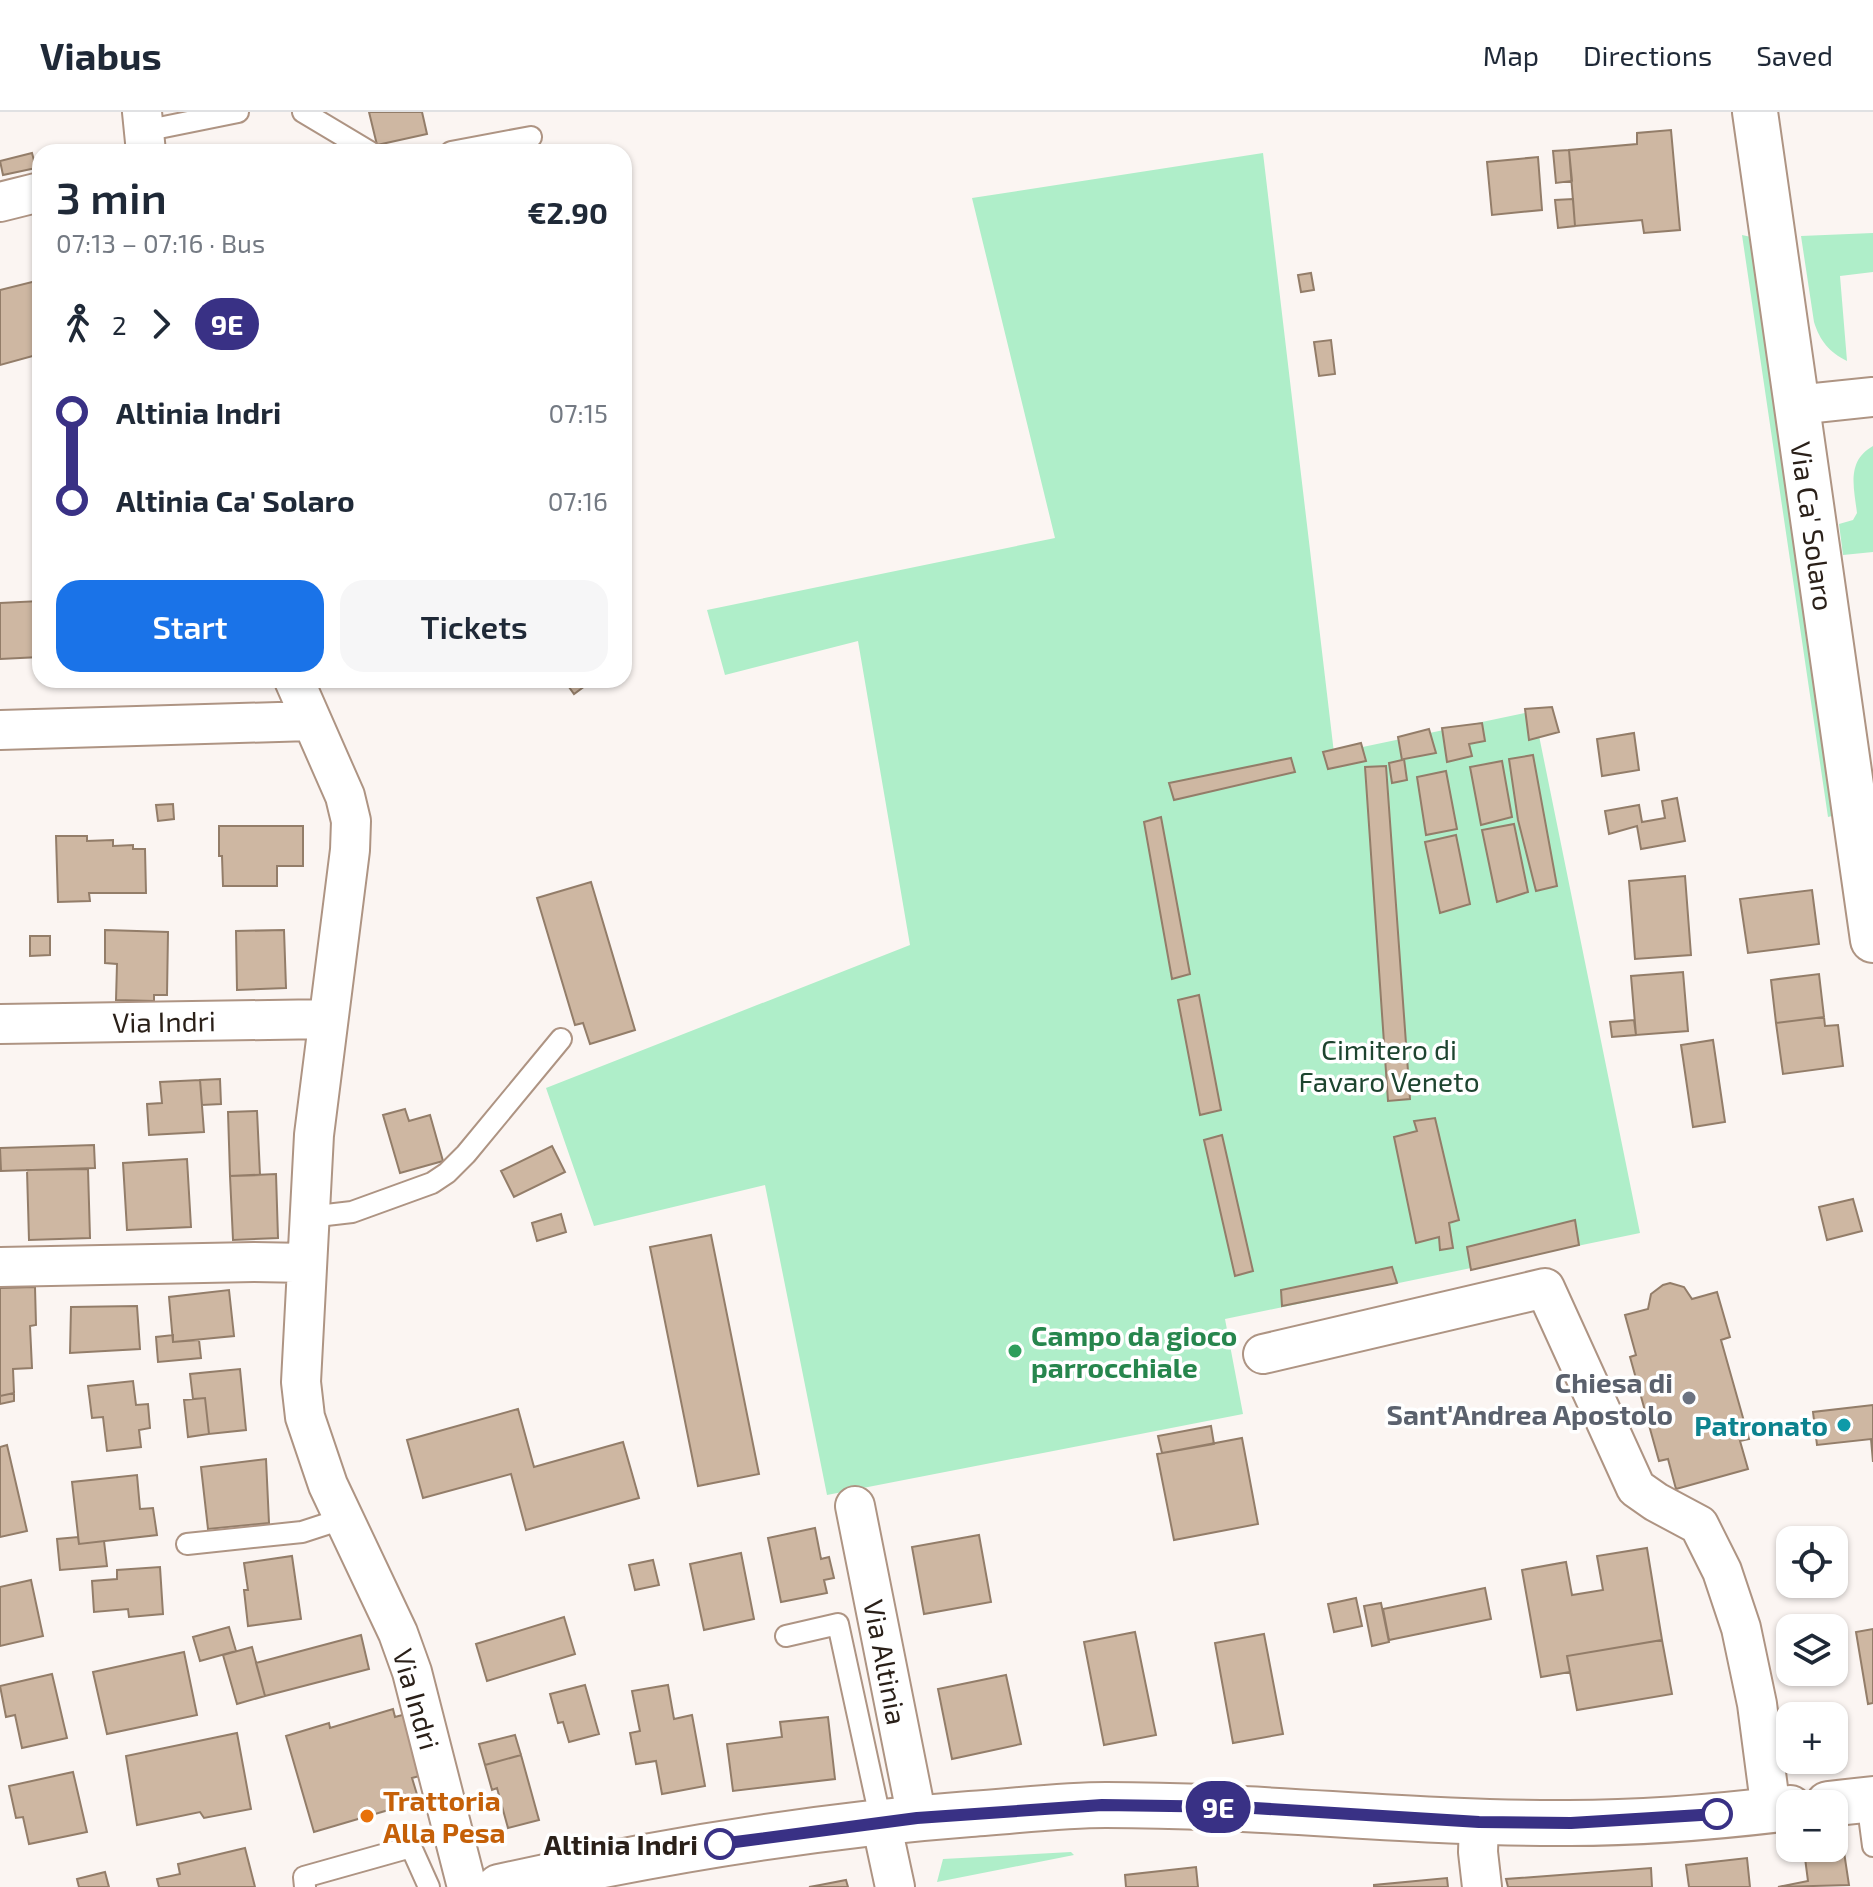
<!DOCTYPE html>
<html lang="en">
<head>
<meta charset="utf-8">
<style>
  :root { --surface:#fff; --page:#f6f6f7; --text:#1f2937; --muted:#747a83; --line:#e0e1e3; --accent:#1a73e8 }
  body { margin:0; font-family:"Exo 2",sans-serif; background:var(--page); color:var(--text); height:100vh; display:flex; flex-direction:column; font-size:30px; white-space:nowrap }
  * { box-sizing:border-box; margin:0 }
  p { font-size:26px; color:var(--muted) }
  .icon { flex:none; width:44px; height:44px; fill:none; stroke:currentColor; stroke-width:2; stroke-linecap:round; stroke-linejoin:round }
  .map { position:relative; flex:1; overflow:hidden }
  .details { position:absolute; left:32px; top:32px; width:600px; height:544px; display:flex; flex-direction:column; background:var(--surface); border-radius:24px; box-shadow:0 2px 6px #0004 }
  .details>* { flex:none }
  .badge { padding:0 16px; border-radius:26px; font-size:28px; line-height:52px }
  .buttons { position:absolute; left:1776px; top:1414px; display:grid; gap:16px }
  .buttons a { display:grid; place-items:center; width:72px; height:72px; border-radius:16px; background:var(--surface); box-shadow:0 2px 6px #0004; font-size:40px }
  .map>.badge { position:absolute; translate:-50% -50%; box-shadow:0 0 0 4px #fff }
  .legs { display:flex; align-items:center; gap:12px; height:88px; padding:0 24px; font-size:26px }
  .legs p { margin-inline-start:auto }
  .summary { display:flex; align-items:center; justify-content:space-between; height:136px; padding:0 24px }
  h1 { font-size:44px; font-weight:600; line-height:60px }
  .cta { display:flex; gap:16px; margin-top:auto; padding:16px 24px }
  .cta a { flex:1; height:92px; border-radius:24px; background:var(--accent); color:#fff; font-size:32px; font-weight:600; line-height:92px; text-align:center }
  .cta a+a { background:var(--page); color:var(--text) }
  ul { padding:0 24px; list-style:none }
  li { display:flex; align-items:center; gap:28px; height:88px; font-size:30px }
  li i { display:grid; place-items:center; width:12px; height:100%; margin:0 10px; background:currentColor }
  li i::after { content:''; width:20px; height:20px; margin:-10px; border:6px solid; border-radius:50%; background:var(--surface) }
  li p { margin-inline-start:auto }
  li:first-child i { background:linear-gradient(#0000 50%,currentColor 0) }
  li:last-child i { background:linear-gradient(currentColor 50%,#0000 0) }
  header { display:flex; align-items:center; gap:48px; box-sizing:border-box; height:112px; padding:0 40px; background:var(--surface); border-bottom:2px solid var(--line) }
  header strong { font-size:38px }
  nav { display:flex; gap:44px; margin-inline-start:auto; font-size:28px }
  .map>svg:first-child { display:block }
</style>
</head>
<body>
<header>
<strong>Viabus</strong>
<nav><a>Map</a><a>Directions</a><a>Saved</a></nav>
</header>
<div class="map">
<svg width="1873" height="1775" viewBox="0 0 1873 1775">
  <rect width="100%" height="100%" fill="#fbf5f2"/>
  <path fill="#afeec9" d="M1263,41L1334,641L1534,599L1640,1121L1225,1207L1243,1302L827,1383L765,1073L594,1114L546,976L910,833L858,529L725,563L707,498L1055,426L972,86Z
    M1873,121V160L1840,164L1847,249C1829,240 1820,229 1814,210L1801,124Z
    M1742,123L1751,125L1840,702L1828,705Z
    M1873,334V440L1843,443L1839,412L1853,408L1857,401C1854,376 1846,349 1873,334Z
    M1071,1740L1074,1743L937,1770L943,1747Z"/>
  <path fill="#ceb7a2" stroke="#937d69" stroke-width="2" d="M369,0H422L427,22L377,33Z
    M1671,18L1680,118L1644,121L1642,108L1575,114L1569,38L1637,32V21Z
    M1569,38L1572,69L1556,71L1553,39Z
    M32,41L36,56L3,63L0,49Z
    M1538,45L1542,98L1492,103L1487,50Z
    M1573,87L1575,114L1558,116L1555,88Z
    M1311,161L1314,178L1301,180L1298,163Z
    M40,168V242L0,253V178Z
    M1331,228L1335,262L1319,264L1314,230Z
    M40,489V545L0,547V491Z
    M564,568H593L574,582Z
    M1552,595L1559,620L1529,628L1525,597Z
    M1482,611L1485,629L1469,632L1472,644L1447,650L1442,616Z
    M1429,617L1436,641L1404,647L1407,668L1392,671L1389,651L1402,648L1398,625Z
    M1634,621L1639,658L1602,664L1597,627Z
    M1361,631L1366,649L1328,657L1323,640Z
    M1533,643L1557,774L1536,779L1518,708L1509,647Z
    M1291,646L1295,660L1174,688L1169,671Z
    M1502,649L1512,705L1481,713L1470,655Z
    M1386,654L1410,987L1388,989L1365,655Z
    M1446,659L1457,717L1426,723L1417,665Z
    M1677,686L1685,729L1641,737L1637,714L1609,722L1605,699L1639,693L1642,710L1665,706L1662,689Z
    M173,692L174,707L158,709L156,693Z
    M1161,705L1190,862L1172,867L1144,710Z
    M1514,712L1528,780L1497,790L1482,718Z
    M219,714H303V754H277V774H223L222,744H219Z
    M1456,723L1470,792L1440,801L1425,730Z
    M56,724H87V729L113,728V734L133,733V737H145L146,781H89L90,789L58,790Z
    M1685,764L1691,843L1635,847L1629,769Z
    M591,770L635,918L590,932L583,911L575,913L537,786Z
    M1812,778L1819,832L1748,841L1740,787Z
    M105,818L168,820L167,883H154V889L116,888L117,852L105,851Z
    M284,818L286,876L237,878L236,819Z
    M30,824H50V843L30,844Z
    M1683,860L1688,919L1636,923L1631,864Z
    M1819,862L1824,905L1776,911L1771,868Z
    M1199,883L1221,998L1200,1003L1178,888Z
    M1824,905L1825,914L1838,913L1843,954L1783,962L1776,911Z
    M1634,908L1636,923L1612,925L1610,910Z
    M1713,928L1725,1010L1693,1015L1681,933Z
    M220,967L221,992L202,993L200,968Z
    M200,968L204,1020L149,1023L147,992L162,991L160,970Z
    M405,997L409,1009L430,1003L443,1049L400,1061L383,1003Z
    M257,999L260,1063L230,1064L228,1000Z
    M1435,1006L1459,1108L1449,1111L1453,1136L1440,1138L1439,1125L1416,1131L1394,1025L1417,1019L1414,1009Z
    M1222,1023L1253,1159L1235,1164L1204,1028Z
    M94,1033L95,1056L1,1059L0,1036Z
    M552,1034L565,1060L514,1085L501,1059Z
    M187,1047L191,1115L127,1118L123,1051Z
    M88,1057L90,1126L29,1128L27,1058Z
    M276,1062L278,1126L233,1128L230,1064Z
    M1853,1087L1862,1119L1827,1128L1819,1095Z
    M561,1102L566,1120L537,1129L532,1111Z
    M1575,1108L1579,1133L1471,1158L1467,1135Z
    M711,1123L759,1362L698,1374L650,1135Z
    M1392,1155L1397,1171L1282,1194L1281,1178Z
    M1670,1171L1684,1175L1692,1187L1717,1180L1730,1225L1721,1228L1749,1327L1740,1329L1748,1357L1676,1377L1668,1347L1659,1349L1630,1245L1636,1243L1625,1203L1648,1197L1651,1182L1663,1173Z
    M35,1175L36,1213L30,1214L32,1256L13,1257L14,1281L0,1284V1176Z
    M229,1178L234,1224L173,1230L169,1185Z
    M137,1194L140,1237L70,1241L71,1195Z
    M173,1223V1230L199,1228L201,1246L158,1250L156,1225Z
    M240,1257L246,1318L209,1322L205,1286L193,1287L190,1262Z
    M133,1269L136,1293L148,1292L150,1316L139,1318L141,1335L107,1339L103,1305L92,1306L88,1274Z
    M14,1281V1289L0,1292V1284Z
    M205,1286L209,1322L188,1325L184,1288Z
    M1873,1293V1350L1871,1327L1817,1333L1813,1300Z
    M518,1297L534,1355L623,1330L639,1386L526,1418L511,1362L423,1386L407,1328Z
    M1211,1314L1214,1332L1162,1341L1158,1324Z
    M1242,1326L1258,1412L1174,1428L1157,1342Z
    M7,1333L27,1419L0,1425V1335Z
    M266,1347L269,1411L208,1417L201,1355Z
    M137,1363L140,1397L153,1396L157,1423L79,1432L72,1370Z
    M815,1416L821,1447L829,1445L834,1466L824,1468L827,1481L781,1490L768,1426Z
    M979,1423L991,1490L924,1502L912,1435Z
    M78,1425L79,1432L104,1429L107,1454L60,1458L57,1427Z
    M1647,1436L1662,1528L1567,1544L1570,1560L1541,1565L1522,1458L1566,1450L1572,1483L1603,1478L1597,1444Z
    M741,1441L754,1507L704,1518L690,1452Z
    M292,1444L301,1507L248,1514L244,1478H248L244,1451Z
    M653,1448L659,1473L635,1478L629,1453Z
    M160,1455L163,1502L129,1505L128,1497L94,1500L92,1469L117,1467V1458Z
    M31,1468L43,1524L0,1534V1475Z
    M1485,1476L1491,1507L1389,1528L1383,1497Z
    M1356,1486L1362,1514L1334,1520L1328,1492Z
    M1381,1491L1389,1530L1372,1534L1364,1494Z
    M564,1505L575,1542L487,1569L476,1532Z
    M229,1515L236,1539L200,1549L193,1525Z
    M1873,1517V1591L1868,1592L1856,1520Z
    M1135,1520L1156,1623L1104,1633L1084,1530Z
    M1264,1522L1283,1622L1233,1631L1215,1531Z
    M361,1523L369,1557L265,1584L256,1551Z
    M1662,1528L1672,1582L1577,1598L1567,1544Z
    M252,1535L265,1584L237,1592L223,1543Z
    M184,1540L197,1603L107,1622L93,1560Z
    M52,1562L67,1626L22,1636L15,1603L6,1605L0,1574Z
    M1006,1563L1021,1632L952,1647L938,1577Z
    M585,1573L599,1622L569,1630L563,1610L558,1611L550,1582Z
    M668,1573L674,1607L692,1603L705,1674L662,1682L656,1649L636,1652L630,1621L640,1619L632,1579Z
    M393,1597L395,1605L406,1602L423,1663L412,1666L419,1689L314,1720L286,1624L329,1611L330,1616Z
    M828,1605L835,1667L733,1679L727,1632L782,1625L780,1610Z
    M237,1621L251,1697L204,1706L200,1700L137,1713L126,1644Z
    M515,1623L521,1643L485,1653L479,1632Z
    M521,1643L539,1708L508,1716L497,1676L492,1678L485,1653Z
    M73,1660L87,1720L29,1732L23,1705L16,1706L9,1674Z
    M245,1736L255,1775H159L157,1767L180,1762L178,1752Z
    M1844,1740L1849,1773L1778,1775L1808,1769L1805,1746Z
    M1747,1746L1750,1775H1689L1686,1753Z
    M1196,1755L1198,1775H1126L1125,1763Z
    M1651,1756L1652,1775H1508L1506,1767Z
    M105,1760L109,1775H79L77,1767Z
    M1447,1766L1448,1775H1374V1773Z
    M846,1768L848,1775H809L820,1773Z"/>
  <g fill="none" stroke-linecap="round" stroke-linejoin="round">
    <g stroke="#ae9483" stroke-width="24">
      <path id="service" d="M303,0L370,40
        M144,19L238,0
        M451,40L531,25
        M309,1105L352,1100L432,1071L447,1061L466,1042L561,927
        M187,1432L302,1420L342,1407
        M786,1524L838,1512L881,1710
        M1867,1688L1873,1734
        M305,1775L304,1765L411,1735L429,1775"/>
    </g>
    <g stroke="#ae9483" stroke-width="42">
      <path id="minor" d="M142,0L146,40
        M0,90L40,80
        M1796,293L1873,285
        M294,568L345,684L351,709L350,738L314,1023L301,1270L305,1305L328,1373L398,1521L412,1560L467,1775
        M0,618L311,609
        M0,912L328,907
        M0,1155L254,1150L307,1151
        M1263,1242L1545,1176L1636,1376L1656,1390L1699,1413L1722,1459L1741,1516L1757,1592L1771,1699
        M855,1394L917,1706
        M881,1710L895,1775
        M1479,1710L1478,1740L1482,1775"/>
    </g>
    <g stroke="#ae9483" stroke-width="48">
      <path id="tertiary" d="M1755,0L1873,828"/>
    </g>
    <g stroke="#ae9483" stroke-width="48">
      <path id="secondary" d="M1828,1692L1873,1687
        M499,1775C654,1740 811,1714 970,1702C1015,1699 1061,1693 1106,1693C1261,1693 1414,1712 1569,1711C1642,1711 1717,1705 1790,1696"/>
    </g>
    <use href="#service" stroke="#fff" stroke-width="20"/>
    <use href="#minor" stroke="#fff" stroke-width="38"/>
    <use href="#tertiary" stroke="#fff" stroke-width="44"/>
    <use href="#secondary" stroke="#fff" stroke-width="44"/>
  </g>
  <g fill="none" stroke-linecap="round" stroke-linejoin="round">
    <g stroke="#fff" stroke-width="18">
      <path id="line-1" d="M720,1732L917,1706L1102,1693L1238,1695L1479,1710L1571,1711L1717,1702"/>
    </g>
    <use href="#line-1" stroke="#393185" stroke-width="12"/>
  </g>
  <circle fill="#2e9e5b" stroke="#fff" stroke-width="3" cx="1015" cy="1239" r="8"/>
  <circle fill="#6b7280" stroke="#fff" stroke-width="3" cx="1689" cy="1286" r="8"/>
  <circle fill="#0f9aa8" stroke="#fff" stroke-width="3" cx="1844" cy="1313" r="8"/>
  <g fill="#fff" stroke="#393185" stroke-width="4">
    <circle cx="1717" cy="1702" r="14"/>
    <circle cx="720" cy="1732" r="14"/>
  </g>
  <circle fill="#e8710a" stroke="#fff" stroke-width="3" cx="367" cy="1704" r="8"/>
  <g text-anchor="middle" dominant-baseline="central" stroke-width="7" stroke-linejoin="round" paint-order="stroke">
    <g font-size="28" fill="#2a2019" stroke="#fff">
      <text transform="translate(1813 414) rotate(82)">Via Ca' Solaro</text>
      <text transform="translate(164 909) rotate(-1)">Via Indri</text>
      <text transform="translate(886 1550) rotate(79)">Via Altinia</text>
      <text transform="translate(417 1587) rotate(74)">Via Indri</text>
    </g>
    <g font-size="28" fill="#1d442f" stroke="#fff">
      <text x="1389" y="937">Cimitero di<tspan x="1389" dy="32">Favaro Veneto</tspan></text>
    </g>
    <g font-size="28" font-weight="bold" fill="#27864d" stroke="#fff" text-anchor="start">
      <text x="1031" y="1223">Campo da gioco<tspan x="1031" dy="32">parrocchiale</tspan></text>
    </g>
    <g font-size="28" font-weight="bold" fill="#5b616d" stroke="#fff" text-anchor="end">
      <text x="1673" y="1270">Chiesa di<tspan x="1673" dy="32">Sant'Andrea Apostolo</tspan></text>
    </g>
    <g font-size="28" font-weight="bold" fill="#0d838f" stroke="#fff" text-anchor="end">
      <text x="1828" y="1313">Patronato</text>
    </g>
    <g font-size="28" font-weight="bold" fill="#c56008" stroke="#fff" text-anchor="start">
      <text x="383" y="1688">Trattoria<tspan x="383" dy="32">Alla Pesa</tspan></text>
    </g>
    <g font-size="28" font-weight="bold" fill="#2a2019" stroke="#fff" text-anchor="end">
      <text x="698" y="1732">Altinia Indri</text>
    </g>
  </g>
</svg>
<div class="buttons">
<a><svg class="icon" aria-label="locate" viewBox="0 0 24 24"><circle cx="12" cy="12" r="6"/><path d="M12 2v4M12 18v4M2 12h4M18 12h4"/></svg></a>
<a><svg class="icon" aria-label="layers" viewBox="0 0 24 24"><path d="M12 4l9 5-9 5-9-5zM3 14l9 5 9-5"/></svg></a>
<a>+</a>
<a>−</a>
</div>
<b class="badge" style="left:1218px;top:1695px;background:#393185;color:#fff">9E</b>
<section class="details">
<div class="summary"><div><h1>3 min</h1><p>07:13 – 07:16 · Bus</p></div><b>€2.90</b></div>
<div class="legs"><svg class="icon" aria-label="walk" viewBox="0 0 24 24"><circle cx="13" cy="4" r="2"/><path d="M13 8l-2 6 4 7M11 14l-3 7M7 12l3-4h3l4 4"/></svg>2<svg class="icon" aria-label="forward" viewBox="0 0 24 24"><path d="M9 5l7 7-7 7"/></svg><b class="badge" style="background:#393185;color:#fff">9E</b></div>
<ul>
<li><i style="color:#393185"></i><b>Altinia Indri</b><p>07:15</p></li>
<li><i style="color:#393185"></i><b>Altinia Ca' Solaro</b><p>07:16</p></li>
</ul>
<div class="cta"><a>Start</a><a>Tickets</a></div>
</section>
</div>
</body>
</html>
